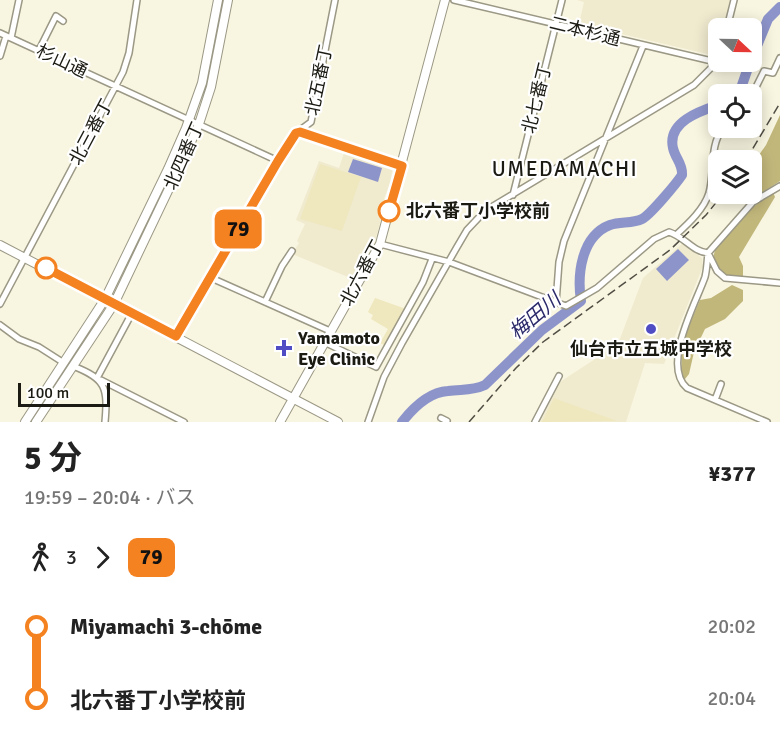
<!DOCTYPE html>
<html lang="ja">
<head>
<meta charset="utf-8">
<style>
  :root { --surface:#fff; --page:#f2f2f2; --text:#222; --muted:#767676 }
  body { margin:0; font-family:Signika,"Noto Sans JP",sans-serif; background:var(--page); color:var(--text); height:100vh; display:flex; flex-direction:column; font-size:22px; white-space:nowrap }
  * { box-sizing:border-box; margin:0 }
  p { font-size:20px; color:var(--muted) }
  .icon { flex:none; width:33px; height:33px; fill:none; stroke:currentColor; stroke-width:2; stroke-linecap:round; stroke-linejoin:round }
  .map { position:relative; height:422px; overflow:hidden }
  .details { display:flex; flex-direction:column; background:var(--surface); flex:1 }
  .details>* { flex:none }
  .badge { padding:0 12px; border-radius:9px; font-size:21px; line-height:39px }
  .needle { width:39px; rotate:112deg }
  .tools { position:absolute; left:708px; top:18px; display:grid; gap:12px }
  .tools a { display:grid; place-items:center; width:54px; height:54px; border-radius:9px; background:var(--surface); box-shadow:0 3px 15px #0003; font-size:30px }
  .scale { position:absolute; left:18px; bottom:15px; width:92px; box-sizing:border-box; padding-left:6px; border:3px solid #1b1a13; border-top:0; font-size:16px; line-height:21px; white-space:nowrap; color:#1b1a13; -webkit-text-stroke:4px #fff; paint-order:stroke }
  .map>.badge { position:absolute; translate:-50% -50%; box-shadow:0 0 0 3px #fff }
  .legs { display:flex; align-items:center; gap:9px; height:66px; padding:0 24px; font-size:20px }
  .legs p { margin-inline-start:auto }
  .headline { display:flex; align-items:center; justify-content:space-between; height:102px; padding:0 24px }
  h1 { font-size:33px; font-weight:700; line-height:45px }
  ul { padding:0 24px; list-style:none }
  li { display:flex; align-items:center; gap:21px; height:72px; font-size:22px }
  li i { display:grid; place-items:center; width:9px; height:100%; margin:0 8px; background:currentColor }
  li i::after { content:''; width:15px; height:15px; margin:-8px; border:4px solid; border-radius:50%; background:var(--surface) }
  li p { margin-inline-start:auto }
  li:first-child i { background:linear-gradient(#0000 50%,currentColor 0) }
  li:last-child i { background:linear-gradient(currentColor 50%,#0000 0) }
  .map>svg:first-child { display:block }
</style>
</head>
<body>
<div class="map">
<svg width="780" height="422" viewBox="0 0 780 422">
  <rect width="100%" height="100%" fill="#f8f5e0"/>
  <path fill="#f0ebcf" d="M577,0H731L725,28H718V51L716,56L579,24L584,2Z
    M345,150L393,166L390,183L381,207L382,215L376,238L353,279L292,254L299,243L297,241L305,224L296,220L319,161L339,168Z
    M683,243L702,258L703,266L664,364L645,363L626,422H540L560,382L618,344L643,278Z"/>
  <path fill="#efe7bd" d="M320,164L361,177L342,231L300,219Z
    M375,298L406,309L386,346L380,343L388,329L371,319L373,315L368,312Z
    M554,398L617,421L542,422Z"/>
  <path fill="#c2b77b" d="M780,115V181L748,202L738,194H752V165L766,145Z
    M773,192L775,197L739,257L743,266V278C724,277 722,274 713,258L715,250L753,207Z
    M732,285L743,290V301L725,319L705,329L694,352L689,374L685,379L682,376C679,347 689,325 700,300L711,298Z"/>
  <path fill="#8d94ca" d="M353,159L382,168L378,182L348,172Z
    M678,249L689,260L667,281L656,269Z"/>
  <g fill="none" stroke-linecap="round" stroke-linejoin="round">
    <path stroke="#8d94ca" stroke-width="10" d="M752,58L768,19L780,7
      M735,94L741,88L750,62
      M402,422C413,408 429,392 448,391C462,389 472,391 485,385L542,330L581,301C577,275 581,236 610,225C620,221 632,224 642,219C650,215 676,184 682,175C683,164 675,158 673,148C667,122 700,111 718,105"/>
    <g stroke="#9b9885" stroke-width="8">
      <path id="street" d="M454,0L716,62
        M727,28L734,0
        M0,33L278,161
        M11,38L19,0
        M39,50L56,16L63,21
        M0,56L6,36
        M752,95L764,71L773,73L780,58
        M300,131L402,166
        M513,195L562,0
        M677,234C689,223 704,209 709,193C715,171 709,146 723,128
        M380,244L449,262L566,306L597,288L654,239L669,232C685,237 693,252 708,253L753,202L780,186
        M708,253C707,261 707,269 705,277C696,303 661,365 687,388L767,422
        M709,255L717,271L725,278L780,283
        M209,277L330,331
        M265,302L282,266L292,251
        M556,303L559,262L564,241L643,46
        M0,304L123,72L129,53L137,0
        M0,325L19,339L39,347L64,363
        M176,336L278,161L296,133L311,122L335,0
        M324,342L376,367L423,282L432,259
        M73,366C106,379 108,387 105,422
        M97,378L132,313
        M101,380L184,422
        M715,400L721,384
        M441,418L447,421
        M368,422L384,377L402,343L457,247L467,230L485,211L694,85L710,69L718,58
        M535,422L559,376"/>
    </g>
    <g stroke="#9b9885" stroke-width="10">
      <path id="secondary" d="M0,245L338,422
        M25,422L105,299L168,169L186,128L202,83L218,0
        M36,422L114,304L187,151L199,124L211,87L228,0
        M280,422L380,244L445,0"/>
    </g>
    <use href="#street" stroke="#fff" stroke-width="5"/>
    <use href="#secondary" stroke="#fff" stroke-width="8"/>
    <path stroke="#514f45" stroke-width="1.5" stroke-dasharray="9 4.5" stroke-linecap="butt" d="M746,160L780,103
      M469,422L516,368L543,342L670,250L706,215L723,194"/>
  </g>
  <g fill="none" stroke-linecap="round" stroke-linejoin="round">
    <g stroke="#fff" stroke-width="14">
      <path id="line-1" d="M46,268L176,336L278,161L296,133L300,132L402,166L389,211"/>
    </g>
    <use href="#line-1" stroke="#f58220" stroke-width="9"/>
  </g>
  <g fill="#fff" stroke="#f58220" stroke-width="3">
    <circle cx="389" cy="211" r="10"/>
    <circle cx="46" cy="268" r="10"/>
  </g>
  <g fill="#504dc4" stroke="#fff" stroke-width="2">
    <circle cx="651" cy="329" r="6"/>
    <path d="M281 339h6v6h6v6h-6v6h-6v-6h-6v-6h6z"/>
  </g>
  <g text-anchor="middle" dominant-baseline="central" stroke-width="4.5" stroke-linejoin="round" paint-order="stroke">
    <g font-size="18" fill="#1b1a13" stroke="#fff">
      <text transform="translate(585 31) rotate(14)">二本杉通</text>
      <text transform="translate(62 61) rotate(25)">杉山通</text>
      <text transform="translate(319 80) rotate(-78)">北五番丁</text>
      <text transform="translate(537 98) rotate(-76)">北七番丁</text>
      <text transform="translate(91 132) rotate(-62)">北三番丁</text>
      <text transform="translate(184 156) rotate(-66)">北四番丁</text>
      <text transform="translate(362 273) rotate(-62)">北六番丁</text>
    </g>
    <g font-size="18" font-weight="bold" fill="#1b1a13" stroke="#fff" text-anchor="start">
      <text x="406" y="211">北六番丁小学校前</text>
    </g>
    <g font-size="18" font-weight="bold" fill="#1b1a13" stroke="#fff" text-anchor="start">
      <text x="298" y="338">Yamamoto<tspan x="298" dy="21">Eye Clinic</tspan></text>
      <text x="651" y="349" text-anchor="middle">仙台市立五城中学校</text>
    </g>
    <g font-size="20" font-style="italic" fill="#2a296a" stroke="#fff">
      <text transform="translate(535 316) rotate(-40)">梅田川</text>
    </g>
    <g font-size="21" letter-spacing="1.5" fill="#1b1a13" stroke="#fff">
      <text x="565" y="169">UMEDAMACHI</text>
    </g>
  </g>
</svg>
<div class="tools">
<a><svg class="needle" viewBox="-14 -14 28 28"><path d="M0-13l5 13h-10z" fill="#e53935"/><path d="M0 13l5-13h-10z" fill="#767676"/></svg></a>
<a><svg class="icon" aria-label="locate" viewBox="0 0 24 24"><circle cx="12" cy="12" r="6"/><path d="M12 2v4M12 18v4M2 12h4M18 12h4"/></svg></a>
<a><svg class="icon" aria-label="layers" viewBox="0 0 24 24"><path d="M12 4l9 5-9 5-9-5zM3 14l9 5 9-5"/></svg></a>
</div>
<div class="scale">100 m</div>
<b class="badge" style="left:238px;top:229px;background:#f58220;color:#111">79</b>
</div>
<section class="details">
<div class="headline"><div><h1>5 分</h1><p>19:59 – 20:04 · バス</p></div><b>¥377</b></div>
<div class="legs"><svg class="icon" aria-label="walk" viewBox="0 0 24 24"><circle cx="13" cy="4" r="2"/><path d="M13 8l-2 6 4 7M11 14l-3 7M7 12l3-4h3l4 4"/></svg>3<svg class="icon" aria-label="forward" viewBox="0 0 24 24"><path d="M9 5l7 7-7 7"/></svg><b class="badge" style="background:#f58220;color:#111">79</b></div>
<ul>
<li><i style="color:#f58220"></i><b>Miyamachi 3-chōme</b><p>20:02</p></li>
<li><i style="color:#f58220"></i><b>北六番丁小学校前</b><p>20:04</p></li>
</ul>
</section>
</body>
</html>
